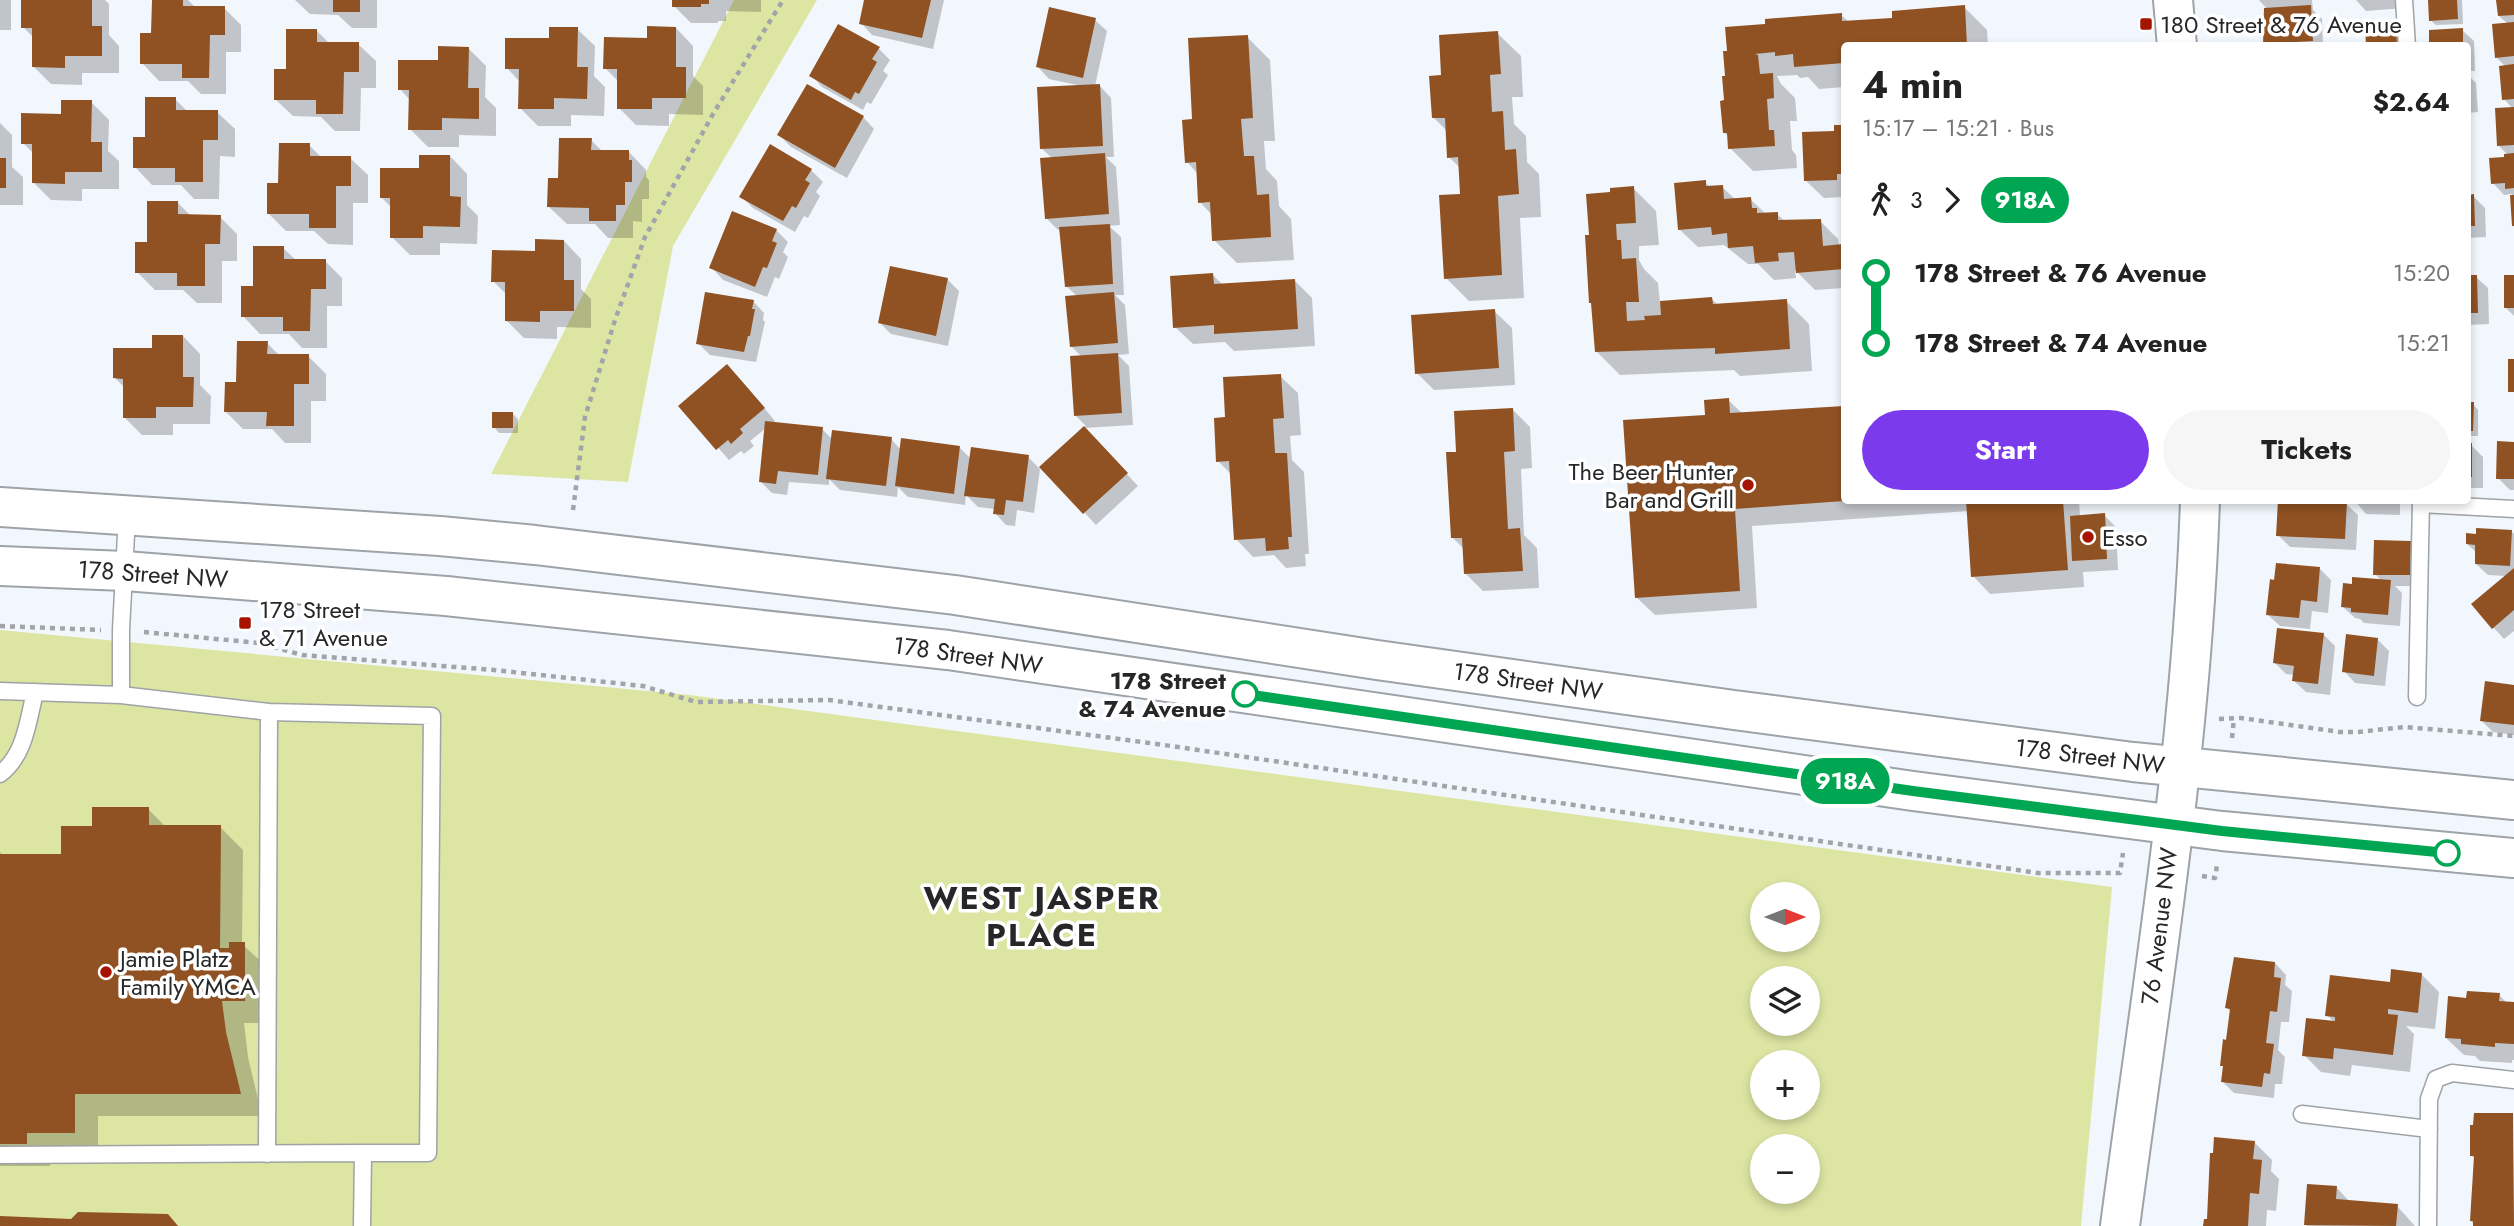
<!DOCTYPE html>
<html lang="en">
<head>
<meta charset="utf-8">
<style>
  :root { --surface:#fff; --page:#f6f6f6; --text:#222; --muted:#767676; --accent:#7c3aed }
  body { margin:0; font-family:Jost,sans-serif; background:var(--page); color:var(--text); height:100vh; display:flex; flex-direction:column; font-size:26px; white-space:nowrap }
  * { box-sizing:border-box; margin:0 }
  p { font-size:23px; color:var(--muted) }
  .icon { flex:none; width:38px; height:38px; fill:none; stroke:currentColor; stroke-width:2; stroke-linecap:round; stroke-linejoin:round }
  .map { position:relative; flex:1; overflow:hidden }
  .drawer { position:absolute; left:1841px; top:42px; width:630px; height:462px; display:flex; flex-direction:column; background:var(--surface); border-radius:7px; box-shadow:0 4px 10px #0003 }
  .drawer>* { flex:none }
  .badge { padding:0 14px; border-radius:23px; font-size:24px; line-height:46px }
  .needle { width:46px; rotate:90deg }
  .tools { position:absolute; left:1750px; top:882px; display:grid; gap:14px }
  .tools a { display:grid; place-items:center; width:70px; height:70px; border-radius:50%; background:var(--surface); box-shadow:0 4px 10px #0003; font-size:35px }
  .map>.badge { position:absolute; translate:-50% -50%; box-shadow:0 0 0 4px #fff }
  .legs { display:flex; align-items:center; gap:10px; height:77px; padding:0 21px; font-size:23px }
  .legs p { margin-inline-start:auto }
  .headline { display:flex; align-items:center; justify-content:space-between; height:119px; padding:0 21px }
  h1 { font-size:38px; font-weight:700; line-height:52px }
  .cta { display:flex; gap:14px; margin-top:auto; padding:14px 21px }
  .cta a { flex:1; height:80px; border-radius:42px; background:var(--accent); color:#fff; font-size:28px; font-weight:700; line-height:80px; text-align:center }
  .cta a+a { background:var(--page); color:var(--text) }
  ul { padding:0 21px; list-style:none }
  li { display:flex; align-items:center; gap:24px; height:70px; font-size:26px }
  li i { display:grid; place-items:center; width:10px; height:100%; margin:0 9px; background:currentColor }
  li i::after { content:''; width:18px; height:18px; margin:-9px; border:5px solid; border-radius:50%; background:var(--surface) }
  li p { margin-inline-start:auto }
  li:first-child i { background:linear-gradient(#0000 50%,currentColor 0) }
  li:last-child i { background:linear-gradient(currentColor 50%,#0000 0) }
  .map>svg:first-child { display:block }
</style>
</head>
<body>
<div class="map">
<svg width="2514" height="1226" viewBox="0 0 2514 1226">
  <rect width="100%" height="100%" fill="#f2f7fd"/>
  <path fill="#dde5a3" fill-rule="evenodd" d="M734,0H817L673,246L628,482L491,474Z
    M0,630L690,695L2112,887L2081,1226H0ZM1762,894H1808V940H1762ZM1762,978H1808V1024H1762ZM1762,1062H1808V1108H1762ZM1762,1146H1808V1192H1762Z"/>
  <path fill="#0003" d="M0,0H11V30H0Z
    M23,0H105L109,4V35L119,46V73H82V85L51,84L34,67V38L23,27Z
    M154,0H188L195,7L224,8L241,25V52H226V94H201L188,81H159L142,63L153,35Z
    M295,0H377V28H352L338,15L310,14Z
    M674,0H761V12L726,11V21H718V23H691L674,6Z
    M866,0H944L933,49L872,35L861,23Z
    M2259,0H2312L2313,10L2322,19L2323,46H2265L2268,10Z
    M2356,0H2403L2404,8L2366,11Z
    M2429,0H2462L2463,24L2436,25L2430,20Z
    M2498,0H2514V229L2512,194L2504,195L2493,183L2509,156L2499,146L2513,109L2504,99L2506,67L2496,57L2508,24L2499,16Z
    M1964,7L1987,30L1988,46H1844V87L1819,89L1808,77L1800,78L1797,75L1777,76L1781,84L1795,98L1797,121H1790L1792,150L1796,155L1797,168L1753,171L1730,148L1729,137L1725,133L1726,102L1767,25L1841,15L1849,22L1894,19Z
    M1095,20L1107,31L1095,86H1100L1111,98L1114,157H1106L1116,167L1120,225L1109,226L1121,237L1124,295H1115L1125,305L1129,354L1118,355L1129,366L1133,425L1084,428L1086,426L1076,416L1082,357L1071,346L1077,296L1066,286L1061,229L1058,230L1046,218L1053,159L1041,148L1082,86L1049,79L1038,67Z
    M2395,26L2407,38V46H2367Z
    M676,28L693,46V76L703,86V115L669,114V126L636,125L619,108V82L605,68L649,40Z
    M577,29L595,46L594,76L605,87L604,116L571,115V126H538L520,108V82L507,68L551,40Z
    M316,30L330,44H358L376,61V88H361L360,131H335L321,117L293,116L275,99L287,71Z
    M2462,30L2474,41L2475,71H2468V46H2431Z
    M1497,33L1521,56L1523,97H1512L1514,124L1526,136L1527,162L1539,174L1541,217L1520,218L1524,298L1469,301L1446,278L1462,196L1460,168L1449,157L1447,131L1434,118L1443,77Z
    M1247,37L1270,60L1275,141H1264L1266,169L1277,181L1279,206L1291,219L1294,260L1237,263L1214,240L1212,215L1200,202L1198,174L1187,162L1194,121Z
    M468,48L486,66L485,97L496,108V136L459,135V147H428L410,129V100L400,89L439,62Z
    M879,49L890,60L883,71L888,75L871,104L867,102L863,110L822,87L811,75Z
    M2468,75L2476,83L2478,112L2468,113Z
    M175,99L188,112H217L235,129V157L220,156L219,199H194L181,185H152L135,167L147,139Z
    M91,102L109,120L108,151L119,161V189H82V201L51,200L34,183V154L23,143L63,115Z
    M863,117L874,129L847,178L791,147L779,135Z
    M0,123L12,135V167L23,177V205H0Z
    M1844,126V197L1824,198L1806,181L1836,133V127Z
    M591,140L603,152H629L646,170V177L649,180V199H642V222L633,221V238H608L595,224H567L549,207L560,180Z
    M309,145L322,158H350L368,175V203H353V245L328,244L314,231H286L268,213L280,185Z
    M450,156L467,174V205L478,216L477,244L440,243V255H410L392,237V208L381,197L421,170Z
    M811,170L823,182L816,192L820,196L808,218L804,216L795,232L753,208L742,197Z
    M1705,182L1711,188L1722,187L1736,200L1750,199L1766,214H1777L1785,221H1820L1838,239L1839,246L1844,248V288L1815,290L1795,270L1796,278L1774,280L1758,264H1748L1724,245L1698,247L1680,230Z
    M1633,188L1656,211L1659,245L1639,246V260L1644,269L1658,283L1660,303L1712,299L1718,305L1786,301L1809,324L1812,371L1740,376L1734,370L1620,375L1597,352L1591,237L1612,194Z
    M2473,196L2485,208L2486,237L2468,238V197Z
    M178,203L191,216L220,217L237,234V261H222V303H197L183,290H155L137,272L149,244Z
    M776,230L788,242L783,252L788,257L779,279L775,277L767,297L723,280L712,268Z
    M564,241L581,259V289L591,299V328L557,327V339L524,338L507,321V295L493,281L537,253Z
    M283,248L297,261H325L342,278V306H327V348H302L289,334H260L243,316L254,288Z
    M1213,275L1223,285L1294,280L1312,298L1315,346L1234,351L1225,342L1193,344L1175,327Z
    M2468,277H2476L2488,288L2489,324L2468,325Z
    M2514,277V316L2506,308Z
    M947,279L959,291L948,346L891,334L880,323Z
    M753,301L764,313L763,320L765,322L756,362L710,355L698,343Z
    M1494,311L1512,328L1515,385L1434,390L1417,373Z
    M183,336L200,354V385L211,396L210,424H173V435H142L125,418V388L115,378L154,350Z
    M267,343L280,356H308L326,374V401H311V443H285L272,429H243L226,412Z
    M1280,376L1298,393L1301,435L1290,436L1292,460L1304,472L1309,554H1305L1306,566L1286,568L1274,555L1253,557L1236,539L1232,475L1218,461L1227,419Z
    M739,378L775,421L771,424L822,429L833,440L891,439L901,450L959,447L971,459L1028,457L1040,469L1034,513L1017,510L1015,526L1006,525L995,513V509L978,507L966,495L965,505L908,497L898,487L897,497L840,490L829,479V485L789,482L787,495L772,493L760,481L766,428L750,441L754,446L744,454L741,451L729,460L681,406Z
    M1728,400L1743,414L1844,407V500H2079L2080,517L2104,515L2116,527L2118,570L2083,572L2084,587L1990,594L1973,576L1969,511L1752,526L1757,608L1655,615L1637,598L1707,416Z
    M2468,404H2473L2478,410V436H2468Z
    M1513,410L1530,427L1532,468L1521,469L1524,535L1537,548L1539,588L1483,591L1466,574L1465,550L1452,537L1458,453Z
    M513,414L518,419V433H499L494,427Z
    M1095,440L1138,486L1096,525L1042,467Z
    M2514,443V490H2510L2498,478Z
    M2468,445H2471L2483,457V488H2468Z
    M2295,500H2325V503L2346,504L2358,515L2356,550L2290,547L2278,535L2297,502Z
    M2354,500H2400V515L2366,514Z
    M2511,531L2514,534V631L2504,639L2493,627L2507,576L2488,575L2476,564L2477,553L2467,544Z
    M2410,543L2421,555L2420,586H2395L2402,593L2400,626L2364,623L2360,619L2355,618L2343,607L2382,581L2375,574Z
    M2320,569L2331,580L2328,613L2312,611L2310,629L2280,626L2268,615Z
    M2324,635L2335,646L2330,695L2306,692L2294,681L2295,675L2286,674L2275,663Z
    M2378,640L2389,651L2385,686L2355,683L2344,671Z
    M2514,687V735L2493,732L2481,720Z
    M148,809L166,827H220L243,850L242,944L267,967V1023H244L248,1057L262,1116H98V1156H50V1166H0V852L3,856H63L94,828Z
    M2275,963L2286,975L2285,985L2292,991L2289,1022H2281L2278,1050L2285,1057L2282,1084H2275L2274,1098L2234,1093L2223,1082L2224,1068L2222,1065L2231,1012L2227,1008Z
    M2421,974L2439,992L2435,1029L2406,1026L2414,1034L2410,1072L2352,1065L2350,1076L2321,1072L2304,1055L2335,1023L2327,1015L2392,984Z
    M2499,995L2507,1003L2514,1004V1060H2512V1063L2480,1061L2475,1056L2464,1055L2446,1038L2468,1000Z
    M2512,1115L2514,1226H2475L2471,1221L2472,1190H2475L2476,1160L2471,1155Z
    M2254,1142L2272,1160L2271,1171L2279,1179L2276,1211L2267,1210L2266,1226H2205Z
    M2337,1188L2350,1202L2397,1206L2415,1226H2307L2306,1225Z
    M0,1218L177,1226H258H0Z"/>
  <path fill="#905222" d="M21,0H92V26H102V56H65V68L32,67V28H21Z
    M152,0H183V6H225V35H210L209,78H182V64H140V33H151Z
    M333,0H360V12H333Z
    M672,0H709V4H701V7H672Z
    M864,0H931L922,38L859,24Z
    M2428,0H2457L2458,19L2429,21Z
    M2496,0H2514V15L2498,16Z
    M1965,5L1967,46H1844V63L1794,67L1793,54L1775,56V52L1755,54L1758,55L1760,74L1773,73L1774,98L1767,99L1769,130H1774L1775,146L1728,149L1727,133H1723L1720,101L1724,100L1722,76H1725L1723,51H1727L1725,27L1765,24V19L1842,13V21L1892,18V11Z
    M2311,5L2313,41L2295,42V46H2263L2264,8Z
    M1049,7L1096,18L1083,78L1036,67Z
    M2514,22V56L2495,58L2492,24Z
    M838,24L880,47L872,59L877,62L859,94L855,92L851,100L809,76Z
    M2396,24L2397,46H2366L2365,25Z
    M647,26L676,27V67H686V98H652V109H617V69H603L604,37L647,38Z
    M549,27H578L577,67H588L587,99L554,98V109H518L519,69H505V38H549Z
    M2463,28V46H2429V30Z
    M286,29H317V42H359V72H344L343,114H316V100H274V69H286Z
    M1498,31L1501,74L1490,75L1492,112L1503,111L1505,150L1516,149L1519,194L1498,196L1502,275L1444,279L1439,195L1460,194L1458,157L1447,158L1445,118H1432L1429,76L1441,75L1439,35Z
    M1248,35L1253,118L1241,119L1244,156H1254L1257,195L1269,194L1271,237L1212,241L1210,202L1198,203L1196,162L1185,163L1182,120L1192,119L1188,38Z
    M438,46L469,47L468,88H479V119L442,118V130H408L409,90H398V60H438Z
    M2514,64V99L2502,100L2499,66Z
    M807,84L864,116L835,168L777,135Z
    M1100,84L1103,146L1040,149L1037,87Z
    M145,97H176V110H218V140H203V182H175V168H133V137H145Z
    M61,100H92L91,142H102V172H65V184L32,183V144H21V113L61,114Z
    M2514,107V145L2497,146L2495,108Z
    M1834,125H1844V174H1837V180L1804,181L1802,132L1834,131Z
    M559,138H592L591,150H629V160H632V182H625V205H616V221H589V208L547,207L548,178H558Z
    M279,143H310V156H351V186H336V228H309V214H267V183H278Z
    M770,144L812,169L805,180L810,183L796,208L792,206L783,221L739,197Z
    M1105,153L1109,214L1045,219L1040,158Z
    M2514,153V188L2505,189V183L2491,184L2489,158L2504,157V154Z
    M419,155H450V196L461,197L460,227L423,226V238H390V198H380V168H419Z
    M0,158H6V188H0Z
    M1706,180V186L1723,185L1724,199L1751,197L1752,208H1757V213L1778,212V220L1821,219L1823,246L1843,244L1844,269L1796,273L1794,252L1778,253L1779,261L1755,263L1753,246L1728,248L1727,233L1712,235L1711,227L1678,230L1674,183Z
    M1634,186L1636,223L1616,224L1617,240H1621L1622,259L1636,258L1639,302H1626L1627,321L1645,320L1644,316L1661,315L1660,301L1712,297L1713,304L1787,299L1790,349L1715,354V348L1595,352L1591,303H1589L1585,235H1589L1586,194L1610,192V188Z
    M2474,194L2475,226H2468V195Z
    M2510,195H2514V226H2512Z
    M147,201H178V214L221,215L220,244H205V286H177V273H135V242H147Z
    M732,211L777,229L772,241L777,243L767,268L763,267L755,287L709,268Z
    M1110,224L1113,284L1065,287L1059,227Z
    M535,239L564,240V280H574V311H540V322L505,321V282H491L492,250L535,251Z
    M253,246H284V259H326V289H311L310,331H283V317H241V286H253Z
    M890,266L948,278L936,336L878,323Z
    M1213,273L1214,284L1295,279L1298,329L1214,334V325L1173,328L1170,276Z
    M2468,275H2477L2478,313H2468Z
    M2504,275H2514V308H2504Z
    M705,292L754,300L752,309H755L750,336H748L744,352L696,344Z
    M1114,292L1118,343L1070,347L1065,296Z
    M1495,309L1499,368L1415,374L1411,315Z
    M152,335H183V377H194L193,407H156V418H123V379L113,378V348H152Z
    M237,341H268L267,354H309V384H294V426H266L267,412H224L225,382H236Z
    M1118,353L1122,413L1074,416L1070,356Z
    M2508,359H2514V392H2508Z
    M727,364L765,408L740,429L743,433L731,444L728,440L716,450L678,406Z
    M1281,374L1284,418L1273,419L1275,453H1287L1292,537H1288L1289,549L1266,551L1265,538L1234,540L1229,461L1216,462L1214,418L1225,417L1223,377Z
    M1729,398L1730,413L1844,406V501L1735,509L1740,591L1635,598L1623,420L1705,415L1704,400Z
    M2468,402H2474L2473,431H2468Z
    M1513,408L1515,451L1504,452L1508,529L1520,528L1523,571L1464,574L1462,538H1451L1446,452H1456L1454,411Z
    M492,412H513V428H492Z
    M765,421L823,427L818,475L778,471L776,484L759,482Z
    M1084,426L1128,473L1083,514L1039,467Z
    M832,430L892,437L886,486L826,479Z
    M901,438L960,446L954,494L895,486Z
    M2497,441L2514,442V479H2496Z
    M2468,443H2472V477H2468Z
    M971,447L1029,455L1023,502L1006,500L1004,515L993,514L995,499L964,496Z
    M1966,500H2063L2068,570L1971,577Z
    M2278,500L2347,502L2345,539L2276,536Z
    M2354,500H2389L2388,504L2354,503Z
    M2105,513L2107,559L2072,561L2070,516Z
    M2476,528L2512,530L2510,566L2475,564V545L2466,544V533L2476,534Z
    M2374,540L2411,541L2410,575H2373Z
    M2276,563L2320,567L2317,602L2301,600L2299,618L2266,615L2270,579L2274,580Z
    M2514,568V610L2492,629L2471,604Z
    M2352,577L2391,580L2388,615L2351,612V608L2341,607L2343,583L2352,584Z
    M2277,628L2324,633L2318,684L2292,681L2294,666L2273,663Z
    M2346,634L2378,638L2374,676L2342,672Z
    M2485,681L2514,685V725L2480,721Z
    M92,807H149V825H221L220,948H229V942H245V1001H222L226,1032L241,1094H75V1133H27V1144H0V854H61V826H92Z
    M2234,957L2275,962L2274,977L2281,978L2277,1012L2270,1011L2266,1043L2274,1044L2270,1074L2264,1073L2262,1087L2221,1082L2223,1066H2220L2223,1039L2226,1040L2230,1009L2225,1008Z
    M2391,969L2422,973L2418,1013L2388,1009V1014L2398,1015L2393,1055L2334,1048L2333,1059L2302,1056L2306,1018L2335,1021V1017L2325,1016L2330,975L2390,982Z
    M2467,991L2500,993L2499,1001L2514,1002V1044L2495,1043V1047L2461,1044V1039L2445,1038L2448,996L2466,998Z
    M2474,1113H2513L2514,1226H2473V1221H2470L2474,1156H2470V1125H2473Z
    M2214,1137L2255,1141L2253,1159L2262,1160L2259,1194L2250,1193L2248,1226H2203L2204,1219H2207L2210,1153H2213Z
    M2307,1184L2337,1186L2336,1199L2398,1204L2396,1226L2304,1225Z
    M78,1212L168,1214L178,1226H0V1216L71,1219Z"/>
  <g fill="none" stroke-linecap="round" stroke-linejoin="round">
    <g stroke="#9ea3a8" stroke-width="19">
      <path id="lane" d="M2404,0L2407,46
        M2421,504L2514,509
        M127,515L121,630V695L269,712L432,716L428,1153H363
        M0,691L121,695
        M2417,697L2421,500
        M0,774C25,755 28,721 35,692
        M2302,1114L2429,1129
        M267,1154L269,712
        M0,1155L363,1153L362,1226
        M2428,1226L2429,1099L2436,1079L2452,1073L2514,1080"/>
    </g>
    <g stroke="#9ea3a8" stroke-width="42">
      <path id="secondary" d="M2173,0L2177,46
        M0,507L440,536L535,545L955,595L1377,660L1734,710L2133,762L2514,800
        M0,566L125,571L446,596L948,650L1913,791L2222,831L2514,858
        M2120,1226C2152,985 2192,744 2200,500"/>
    </g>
    <path stroke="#a1a5a9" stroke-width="4.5" stroke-dasharray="5 5" stroke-linecap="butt" d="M573,510L585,417L615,320L645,237L713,114L783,0
      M0,626L101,630
      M144,632L259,643L302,655L494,670L643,686L696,702L829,700L1164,745L2038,873H2120L2123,853
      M2219,719L2241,718L2340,732H2358L2404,727L2514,736
      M2232,738L2234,718
      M2202,876L2215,878L2217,865"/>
    <use href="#lane" stroke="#fff" stroke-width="16"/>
    <use href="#secondary" stroke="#fff" stroke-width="38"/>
  </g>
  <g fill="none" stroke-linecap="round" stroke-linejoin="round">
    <g stroke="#fff" stroke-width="16">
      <path id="line-1" d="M1245,694L1913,791L2222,831L2447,853"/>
    </g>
    <use href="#line-1" stroke="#00a651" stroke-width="10"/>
  </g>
  <g fill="#a61301" stroke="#fff" stroke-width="2.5">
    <rect x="2139" y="17" width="14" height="14" rx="3.5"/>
    <circle cx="1748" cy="485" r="7"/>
    <circle cx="2088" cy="537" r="7"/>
    <rect x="238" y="616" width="14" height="14" rx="3.5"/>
    <circle cx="106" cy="972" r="7"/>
  </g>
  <g fill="#fff" stroke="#00a651" stroke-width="3.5">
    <circle cx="1245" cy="694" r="12"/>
    <circle cx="2447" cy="853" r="12"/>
  </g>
  <g text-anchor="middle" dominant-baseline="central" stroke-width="7" stroke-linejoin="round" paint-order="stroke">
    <g font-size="24" fill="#262729" stroke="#fff" text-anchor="start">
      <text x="2160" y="24">180 Street &amp; 76 Avenue</text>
      <text x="1734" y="471" text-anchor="end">The Beer Hunter<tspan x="1734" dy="28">Bar and Grill</tspan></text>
      <text x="2102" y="537">Esso</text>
      <text x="259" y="609">178 Street<tspan x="259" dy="28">&amp; 71 Avenue</tspan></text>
      <text x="120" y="958">Jamie Platz<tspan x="120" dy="28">Family YMCA</tspan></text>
    </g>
    <g font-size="24" fill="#262729" stroke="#fff">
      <text transform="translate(153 574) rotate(4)">178 Street NW</text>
      <text transform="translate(968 655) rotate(8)">178 Street NW</text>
      <text transform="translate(1528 681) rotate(8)">178 Street NW</text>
      <text transform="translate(2090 756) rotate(7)">178 Street NW</text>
      <text transform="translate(2159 926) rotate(-83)">76 Avenue NW</text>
    </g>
    <g font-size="24" font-weight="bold" fill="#262729" stroke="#fff" text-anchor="end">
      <text x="1226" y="680">178 Street<tspan x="1226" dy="28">&amp; 74 Avenue</tspan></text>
    </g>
    <g font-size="32" font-weight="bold" letter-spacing="2" fill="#262729" stroke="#fff">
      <text x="1042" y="898">WEST JASPER<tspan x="1042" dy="37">PLACE</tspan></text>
    </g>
  </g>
</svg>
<div class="tools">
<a><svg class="needle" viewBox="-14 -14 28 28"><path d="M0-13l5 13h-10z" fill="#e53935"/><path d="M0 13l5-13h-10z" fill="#767676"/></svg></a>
<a><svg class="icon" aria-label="layers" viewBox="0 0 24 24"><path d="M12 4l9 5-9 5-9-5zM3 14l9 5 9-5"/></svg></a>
<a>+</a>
<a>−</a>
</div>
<b class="badge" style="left:1845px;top:781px;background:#00a651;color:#fff">918A</b>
<section class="drawer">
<div class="headline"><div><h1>4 min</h1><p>15:17 – 15:21 · Bus</p></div><b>$2.64</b></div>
<div class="legs"><svg class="icon" aria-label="walk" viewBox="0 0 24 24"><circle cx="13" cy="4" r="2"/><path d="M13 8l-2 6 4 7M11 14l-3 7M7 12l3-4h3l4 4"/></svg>3<svg class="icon" aria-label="forward" viewBox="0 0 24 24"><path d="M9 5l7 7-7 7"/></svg><b class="badge" style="background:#00a651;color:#fff">918A</b></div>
<ul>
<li><i style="color:#00a651"></i><b>178 Street &amp; 76 Avenue</b><p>15:20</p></li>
<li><i style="color:#00a651"></i><b>178 Street &amp; 74 Avenue</b><p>15:21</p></li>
</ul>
<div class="cta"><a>Start</a><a>Tickets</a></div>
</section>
</div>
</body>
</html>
